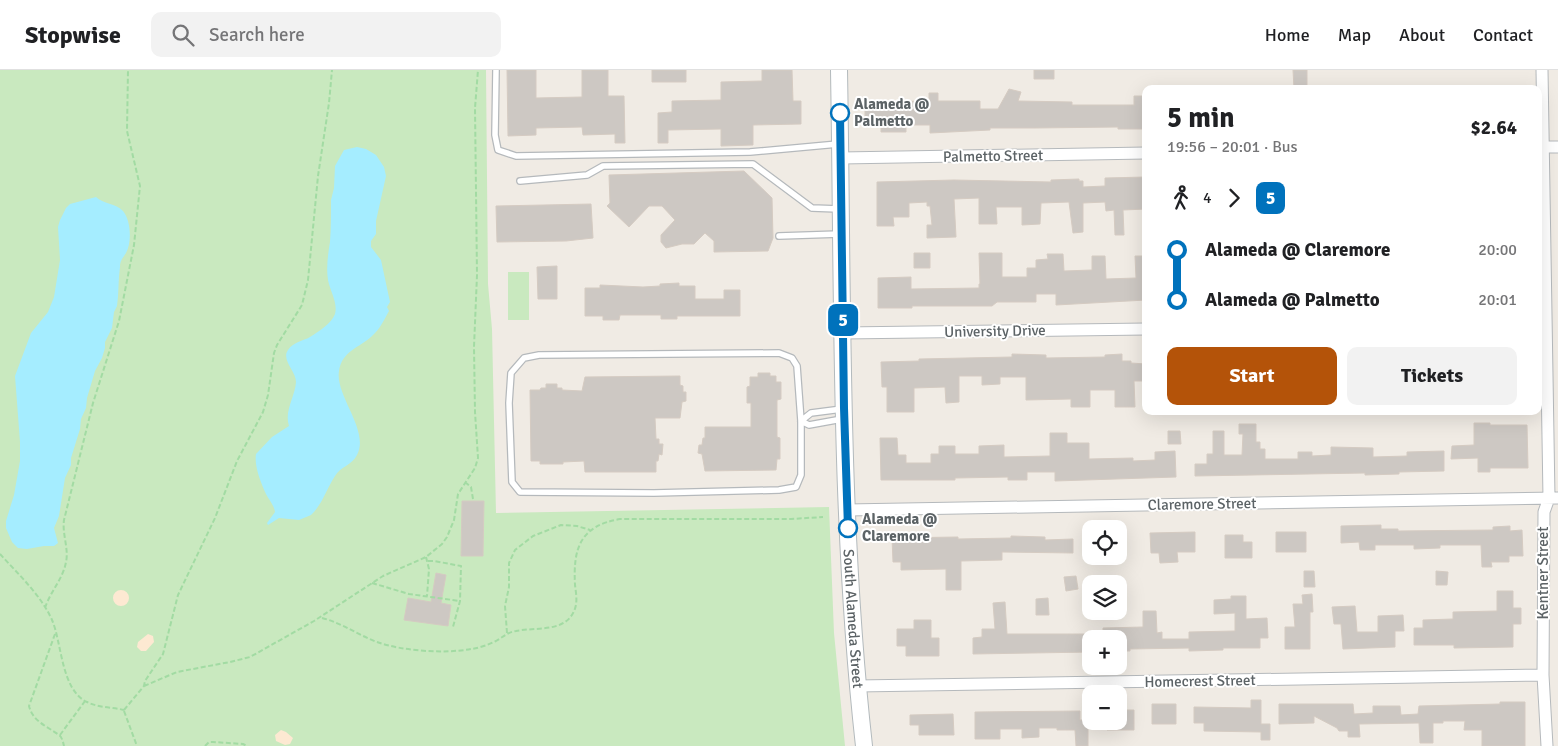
<!DOCTYPE html>
<html lang="en">
<head>
<meta charset="utf-8">
<style>
  :root { --surface:#fff; --page:#f2f2f2; --text:#202124; --muted:#757577; --line:#e0e0e0; --accent:#b45309 }
  body { margin:0; font-family:Signika,sans-serif; background:var(--page); color:var(--text); height:100vh; display:flex; flex-direction:column; font-size:19px; white-space:nowrap }
  * { box-sizing:border-box; margin:0 }
  p { font-size:16px; color:var(--muted) }
  .icon { flex:none; width:28px; height:28px; fill:none; stroke:currentColor; stroke-width:2; stroke-linecap:round; stroke-linejoin:round }
  .map { position:relative; flex:1; overflow:hidden }
  .sheet { position:absolute; left:1142px; top:15px; width:400px; height:330px; display:flex; flex-direction:column; background:var(--surface); border-radius:10px; box-shadow:0 5px 20px #0002 }
  .sheet>* { flex:none }
  .badge { padding:0 10px; border-radius:8px; font-size:18px; line-height:32px }
  .controls { position:absolute; left:1082px; top:450px; display:grid; gap:10px }
  .controls a { display:grid; place-items:center; width:45px; height:45px; border-radius:10px; background:var(--surface); box-shadow:0 5px 20px #0002; font-size:25px }
  .map>.badge { position:absolute; translate:-50% -50%; box-shadow:0 0 0 2px #fff }
  .legs { display:flex; align-items:center; gap:8px; height:55px; padding:0 25px; font-size:16px }
  .legs p { margin-inline-start:auto }
  .headline { display:flex; align-items:center; justify-content:space-between; height:85px; padding:0 25px }
  h1 { font-size:28px; font-weight:700; line-height:38px }
  .button { display:flex; gap:10px; margin-top:auto; padding:10px 25px }
  .button a { flex:1; height:58px; border-radius:10px; background:var(--accent); color:#fff; font-size:20px; font-weight:700; line-height:58px; text-align:center }
  .button a+a { background:var(--page); color:var(--text) }
  ul { padding:0 25px; list-style:none }
  li { display:flex; align-items:center; gap:18px; height:50px; font-size:19px }
  li i { display:grid; place-items:center; width:8px; height:100%; margin:0 6px; background:currentColor }
  li i::after { content:''; width:12px; height:12px; margin:-6px; border:4px solid; border-radius:50%; background:var(--surface) }
  li p { margin-inline-start:auto }
  li:first-child i { background:linear-gradient(#0000 50%,currentColor 0) }
  li:last-child i { background:linear-gradient(currentColor 50%,#0000 0) }
  header { display:flex; align-items:center; gap:30px; box-sizing:border-box; height:70px; padding:0 25px; background:var(--surface); border-bottom:1px solid var(--line) }
  header strong { font-size:24px }
  nav { display:flex; gap:28px; margin-inline-start:auto; font-size:18px }
  .search { width:350px; height:45px; background:var(--page); display:flex; align-items:center; gap:12px; box-sizing:border-box; padding:0 18px; border-radius:10px; color:var(--muted); font-size:19px }
  .map>svg:first-child { display:block }
</style>
</head>
<body>
<header>
<strong>Stopwise</strong>
<div class="search"><svg class="icon" aria-label="search" viewBox="0 0 24 24"><circle cx="10" cy="10" r="6"/><path d="M15 15l6 6"/></svg>Search here</div>
<nav><a>Home</a><a>Map</a><a>About</a><a>Contact</a></nav>
</header>
<div class="map">
<svg width="1558" height="676" viewBox="0 0 1558 676">
  <rect width="100%" height="100%" fill="#f0ebe4"/>
  <path fill="#c9e9bf" d="M0,0H486L488,214L492,259L496,443L829,437L834,563L845,676H0Z
    M508,202H529V250H508Z"/>
  <path fill="#fde9d2" d="M113 528a8 8 0 1 1 16 0a8 8 0 1 1-16 0Z
    M148,564L153,566L154,572L146,581H141L137,577L138,572Z
    M281,660L286,662L293,668L290,674L285,675L276,671L275,665Z"/>
  <path fill="#a5edff" d="M357,77L366,79L376,85L384,97L386,106L376,151V164L371,171V177L381,190L390,232L387,237L389,241C384,250 380,259 372,266C359,278 342,281 339,301C335,326 370,360 357,385C352,395 340,397 335,406C327,418 322,435 311,445L299,450L279,448L268,455L267,453L275,442C274,435 269,430 266,424C261,413 254,396 256,384L272,367L289,356C284,341 295,327 296,312C296,301 281,290 288,280C293,272 303,271 310,267C318,262 332,253 335,244C338,233 330,221 328,210C326,198 328,184 330,172C331,158 331,144 331,130L334,118L335,96L344,80Z
    M96,127C103,134 116,133 123,141C131,150 132,173 126,183C123,188 120,190 120,197C118,210 119,223 117,236L114,242L112,258L105,272V278L102,288L95,301L87,328L86,338L81,349L80,359L71,388V395L65,408L59,446L54,458L58,473L54,476H44L27,479L18,478L12,472L6,458V451L14,425L20,391V372L15,306L31,263L48,242L54,227L60,190L58,157L60,150L66,138L70,134Z"/>
  <path fill="#cdc8c3" stroke="#d5cbc2" d="M507,0H536V28L582,27V0H608V26H624L625,73H615V64L583,65L582,57L536,58V65L508,66Z
    M652,0H686V12H652Z
    M762,0H792L793,31H801V54L753,55V75L721,76V59L668,60V73H658V43L672,42V31L721,30V12L762,11Z
    M1034,0H1054V9H1034Z
    M1293,0H1307V19H1294Z
    M1009,19L1021,22L1018,31L1072,32V35H1134V26H1146V59H1118V57L1034,58H990V60L930,63V55H906V62H881V55H865V32L929,31V23H938V31H980V39H998Z
    M744,101L772,128L773,168L768,181L714,182V171L705,163L694,174H682L666,178L661,172V165L675,150L662,136H649L629,157L607,136L610,133L609,105Z
    M1146,107V139L1123,140L1124,165H1115L1114,140L1106,141L1105,132L1083,133V162L1073,163L1069,132L1041,133L1040,154L1022,155V137H996L997,154H979V128L954,129L956,167L927,168V155H932L930,136H927V132L909,133V147H893L894,156H877V112L954,110L1051,112V110L1079,109V111H1083V117L1105,116V108Z
    M591,134L593,168L566,171L497,172L496,136Z
    M914,183H930V198H914Z
    M979,183H1002V207H1027V198H1036V190L1048,189L1047,184H1063L1064,201L1092,200V186H1105L1106,209L1136,208L1135,186H1146V230L1056,235V224H1036V232H997L992,236H912V238H878V208L911,207V219L979,218V214H980Z
    M557,196V229H538L537,197Z
    M679,213V216H695V229H724V220H740V246H677V249H661V245H620L619,250H603V246H585V218H600V215L643,217L660,216V214Z
    M1012,284L1046,285V288L1105,287V285L1122,284V291H1131V293L1146,294V311H1134L1135,337H1115V320H1090V337H1071V329L1026,330V307H1000V314L982,315V306H959V332L946,333L945,317L914,318V342H887V317H882L881,292L919,291V289L1012,287Z
    M758,303H770V306H776V312H781V329L777,330V367L780,368V389H777L776,400L705,401L702,384L698,383L699,375H702L703,368H705V357H751V333H747V317L750,316V307H758Z
    M680,306V315L683,316V322H686V331L682,332L680,348H655L656,369H659V374H663L662,385L659,384L658,391H656V402H585L584,391L563,392V394H540V391H531L530,320H540L541,318H546V314H557V318H562V320L582,321L585,307Z
    M1474,353H1490V355H1527L1528,398H1490V402H1478V388L1451,389L1452,376L1474,375Z
    M1239,354H1256V372H1260V379H1265V389H1298V382H1312V386L1331,385V377L1373,378V387L1407,386V382L1444,381V401L1399,402V404L1365,405V403L1195,406V394H1207V384H1213V361H1224V385H1242L1243,364H1239Z
    M1168,361H1180L1181,374H1168Z
    M1050,363H1067V373H1089V389L1133,388V391L1155,390V382L1175,381L1176,407L1055,411V402H1027V410H1008V407L955,408V410H881L880,368H897L898,385H906V393H931V384H939V376H955V384H979V376L1004,375V387L1050,386Z
    M462,431H484L483,486H461Z
    M1381,455V459H1398V461L1493,460V457L1510,456V461L1522,460L1523,486H1509V492H1491L1492,497H1482L1481,475H1440V478L1414,479V475H1375V480H1360L1359,472L1341,473V456Z
    M1195,462V482H1177L1178,492L1160,493L1159,483H1151L1150,463Z
    M1276,462H1306V482H1276Z
    M1225,465H1243V472H1252V488H1225Z
    M1011,466L1045,467V470L1073,469V483L1002,482V490L961,491V520H946V499L901,500V492H893L892,468L958,467V469L1011,468Z
    M1304,501H1314L1315,517H1304Z
    M1436,501L1448,502L1447,515H1436Z
    M436,503L446,505L441,533L451,535L448,556L404,550L408,528L431,532Z
    M1076,506L1078,519L1066,521L1064,507Z
    M1497,521H1513V538H1521V554H1513V577L1454,578V575H1414V558H1423V550L1453,549V542L1497,541Z
    M1312,524L1313,542H1310V579H1285V557H1295L1293,534H1303L1302,525Z
    M1231,526H1246V549L1267,548L1268,568H1260V578H1223V580L1189,581V578L1130,579V581H1119V569H1103V558L1143,557V541H1156L1157,563L1162,562V569H1189V562L1235,561V543L1214,544V530L1231,529Z
    M1048,528L1049,545H1036V529Z
    M1005,532L1007,564H1091V582L973,584V568L982,567V559H995L993,533Z
    M1355,536L1357,562H1378V546L1403,545L1404,561H1395V577L1343,579L1341,554H1334L1332,537Z
    M914,550H931V568H939V586H906V576H897V559H914Z
    M1251,630H1261V654H1270V670H1261V662L1204,661V653H1194V637L1251,638Z
    M1500,632H1525V676H1482V660H1464L1465,651H1443V653H1433V673H1420L1419,653L1359,654L1360,667H1348V661H1339L1337,658L1314,646V653L1279,654V634H1353L1354,644L1373,643V636H1400L1401,645L1418,644L1419,636L1500,634Z
    M1152,634H1176V654H1152Z
    M1119,640H1134V660H1107V651H1119Z
    M1080,641V650H1088V676H1076L1075,660H1057V658H1039V667L1022,668V659H1000V669H975V642Z
    M953,644L954,665H919V655H910V645Z"/>
  <g fill="none" stroke-linecap="round" stroke-linejoin="round">
    <g stroke="#b5b9bc" stroke-width="8">
      <path id="lane" d="M496,0L495,65L498,80L516,86L750,82L838,74
        M520,111L587,105L603,96L753,94L812,138L839,139
        M779,166L840,164
        M779,283L792,288L797,296L801,351V405L796,417L779,420L654,423L520,422L512,412L509,333L511,303L524,288L539,285Z
        M842,349L809,355L801,351L811,343L842,339"/>
    </g>
    <g stroke="#b5b9bc" stroke-width="13">
      <path id="street" d="M1542,0L1549,428L1544,442L1543,605L1547,676
        M1539,77H1558
        M841,88L1146,83
        M843,263L1146,259
        M847,440L1558,428
        M857,616L1543,605"/>
    </g>
    <g stroke="#b3babd" stroke-width="18">
      <g id="secondary">
        <path id="s1" d="M839,0C843,225 839,452 864,676"/>
      </g>
    </g>
    <path stroke="#a2dba3" stroke-width="2" stroke-dasharray="5 2.5" stroke-linecap="butt" d="M465,412L471,417L473,429
      M0,484C18,504 41,525 52,550C62,573 61,620 87,632C99,638 112,637 124,640
      M426,487L429,499L427,526
      M428,491H434L461,496L460,531L453,557
      M372,513L409,524L460,531
      M45,538C50,522 63,509 66,492C69,479 62,464 64,450L93,333L119,251L134,175L140,116L127,61L128,0
      M322,548C342,553 358,565 377,572C402,581 444,584 471,579C479,578 488,575 496,571C503,567 508,562 516,561C534,557 565,563 574,541C578,533 576,523 575,515C573,478 580,456 620,449H791L823,447
      M507,563L505,536L509,517V493L515,480L533,466L561,455L577,456L590,460
      M55,564L29,636C33,652 47,656 59,665C62,667 63,672 64,676
      M144,616L177,602L230,592L250,587L314,551L383,506L426,487L442,474L447,467L454,450L458,424L475,398L478,388L475,342L474,277L477,205L475,38L478,0
      M124,640L144,616L145,611L163,584L178,525L215,448L237,391L263,342L268,325L274,283L277,275L302,235L308,210L318,106L329,33L332,0
      M124,641L137,676
      M60,665L85,631
      M205,676L209,672H213L243,674L247,676"/>
    <use href="#lane" stroke="#fff" stroke-width="5.5"/>
    <use href="#street" stroke="#fff" stroke-width="11"/>
    <use href="#secondary" stroke="#fff" stroke-width="16"/>
  </g>
  <g fill="none" stroke-linecap="round" stroke-linejoin="round">
    <g stroke="#fff" stroke-width="11">
      <path id="line-1" d="M840,43L844,338L848,458"/>
    </g>
    <use href="#line-1" stroke="#0072bc" stroke-width="8"/>
  </g>
  <g fill="#fff" stroke="#0072bc" stroke-width="2.5">
    <circle cx="840" cy="43" r="9"/>
    <circle cx="848" cy="458" r="9"/>
  </g>
  <g text-anchor="middle" dominant-baseline="central" stroke-width="4" stroke-linejoin="round" paint-order="stroke">
    <g font-size="15" font-weight="bold" fill="#5c6366" stroke="#fff" text-anchor="start">
      <text x="854" y="34">Alameda @<tspan x="854" dy="17">Palmetto</tspan></text>
      <text x="862" y="449">Alameda @<tspan x="862" dy="17">Claremore</tspan></text>
    </g>
    <g font-size="15" fill="#5c6366" stroke="#fff">
      <text transform="translate(993 86) rotate(-1)">Palmetto Street</text>
      <text transform="translate(995 261) rotate(-1)">University Drive</text>
      <text transform="translate(1202 434) rotate(-1)">Claremore Street</text>
      <text transform="translate(1543 503) rotate(-90)">Kentner Street</text>
      <text stroke="none"><textPath href="#s1" startOffset="549">South Alameda Street</textPath></text>
      <text transform="translate(1200 611) rotate(-1)">Homecrest Street</text>
    </g>
  </g>
</svg>
<div class="controls">
<a><svg class="icon" aria-label="locate" viewBox="0 0 24 24"><circle cx="12" cy="12" r="6"/><path d="M12 2v4M12 18v4M2 12h4M18 12h4"/></svg></a>
<a><svg class="icon" aria-label="layers" viewBox="0 0 24 24"><path d="M12 4l9 5-9 5-9-5zM3 14l9 5 9-5"/></svg></a>
<a>+</a>
<a>−</a>
</div>
<b class="badge" style="left:843px;top:250px;background:#0072bc;color:#fff">5</b>
<section class="sheet">
<div class="headline"><div><h1>5 min</h1><p>19:56 – 20:01 · Bus</p></div><b>$2.64</b></div>
<div class="legs"><svg class="icon" aria-label="walk" viewBox="0 0 24 24"><circle cx="13" cy="4" r="2"/><path d="M13 8l-2 6 4 7M11 14l-3 7M7 12l3-4h3l4 4"/></svg>4<svg class="icon" aria-label="forward" viewBox="0 0 24 24"><path d="M9 5l7 7-7 7"/></svg><b class="badge" style="background:#0072bc;color:#fff">5</b></div>
<ul>
<li><i style="color:#0072bc"></i><b>Alameda @ Claremore</b><p>20:00</p></li>
<li><i style="color:#0072bc"></i><b>Alameda @ Palmetto</b><p>20:01</p></li>
</ul>
<div class="button"><a>Start</a><a>Tickets</a></div>
</section>
</div>
</body>
</html>
